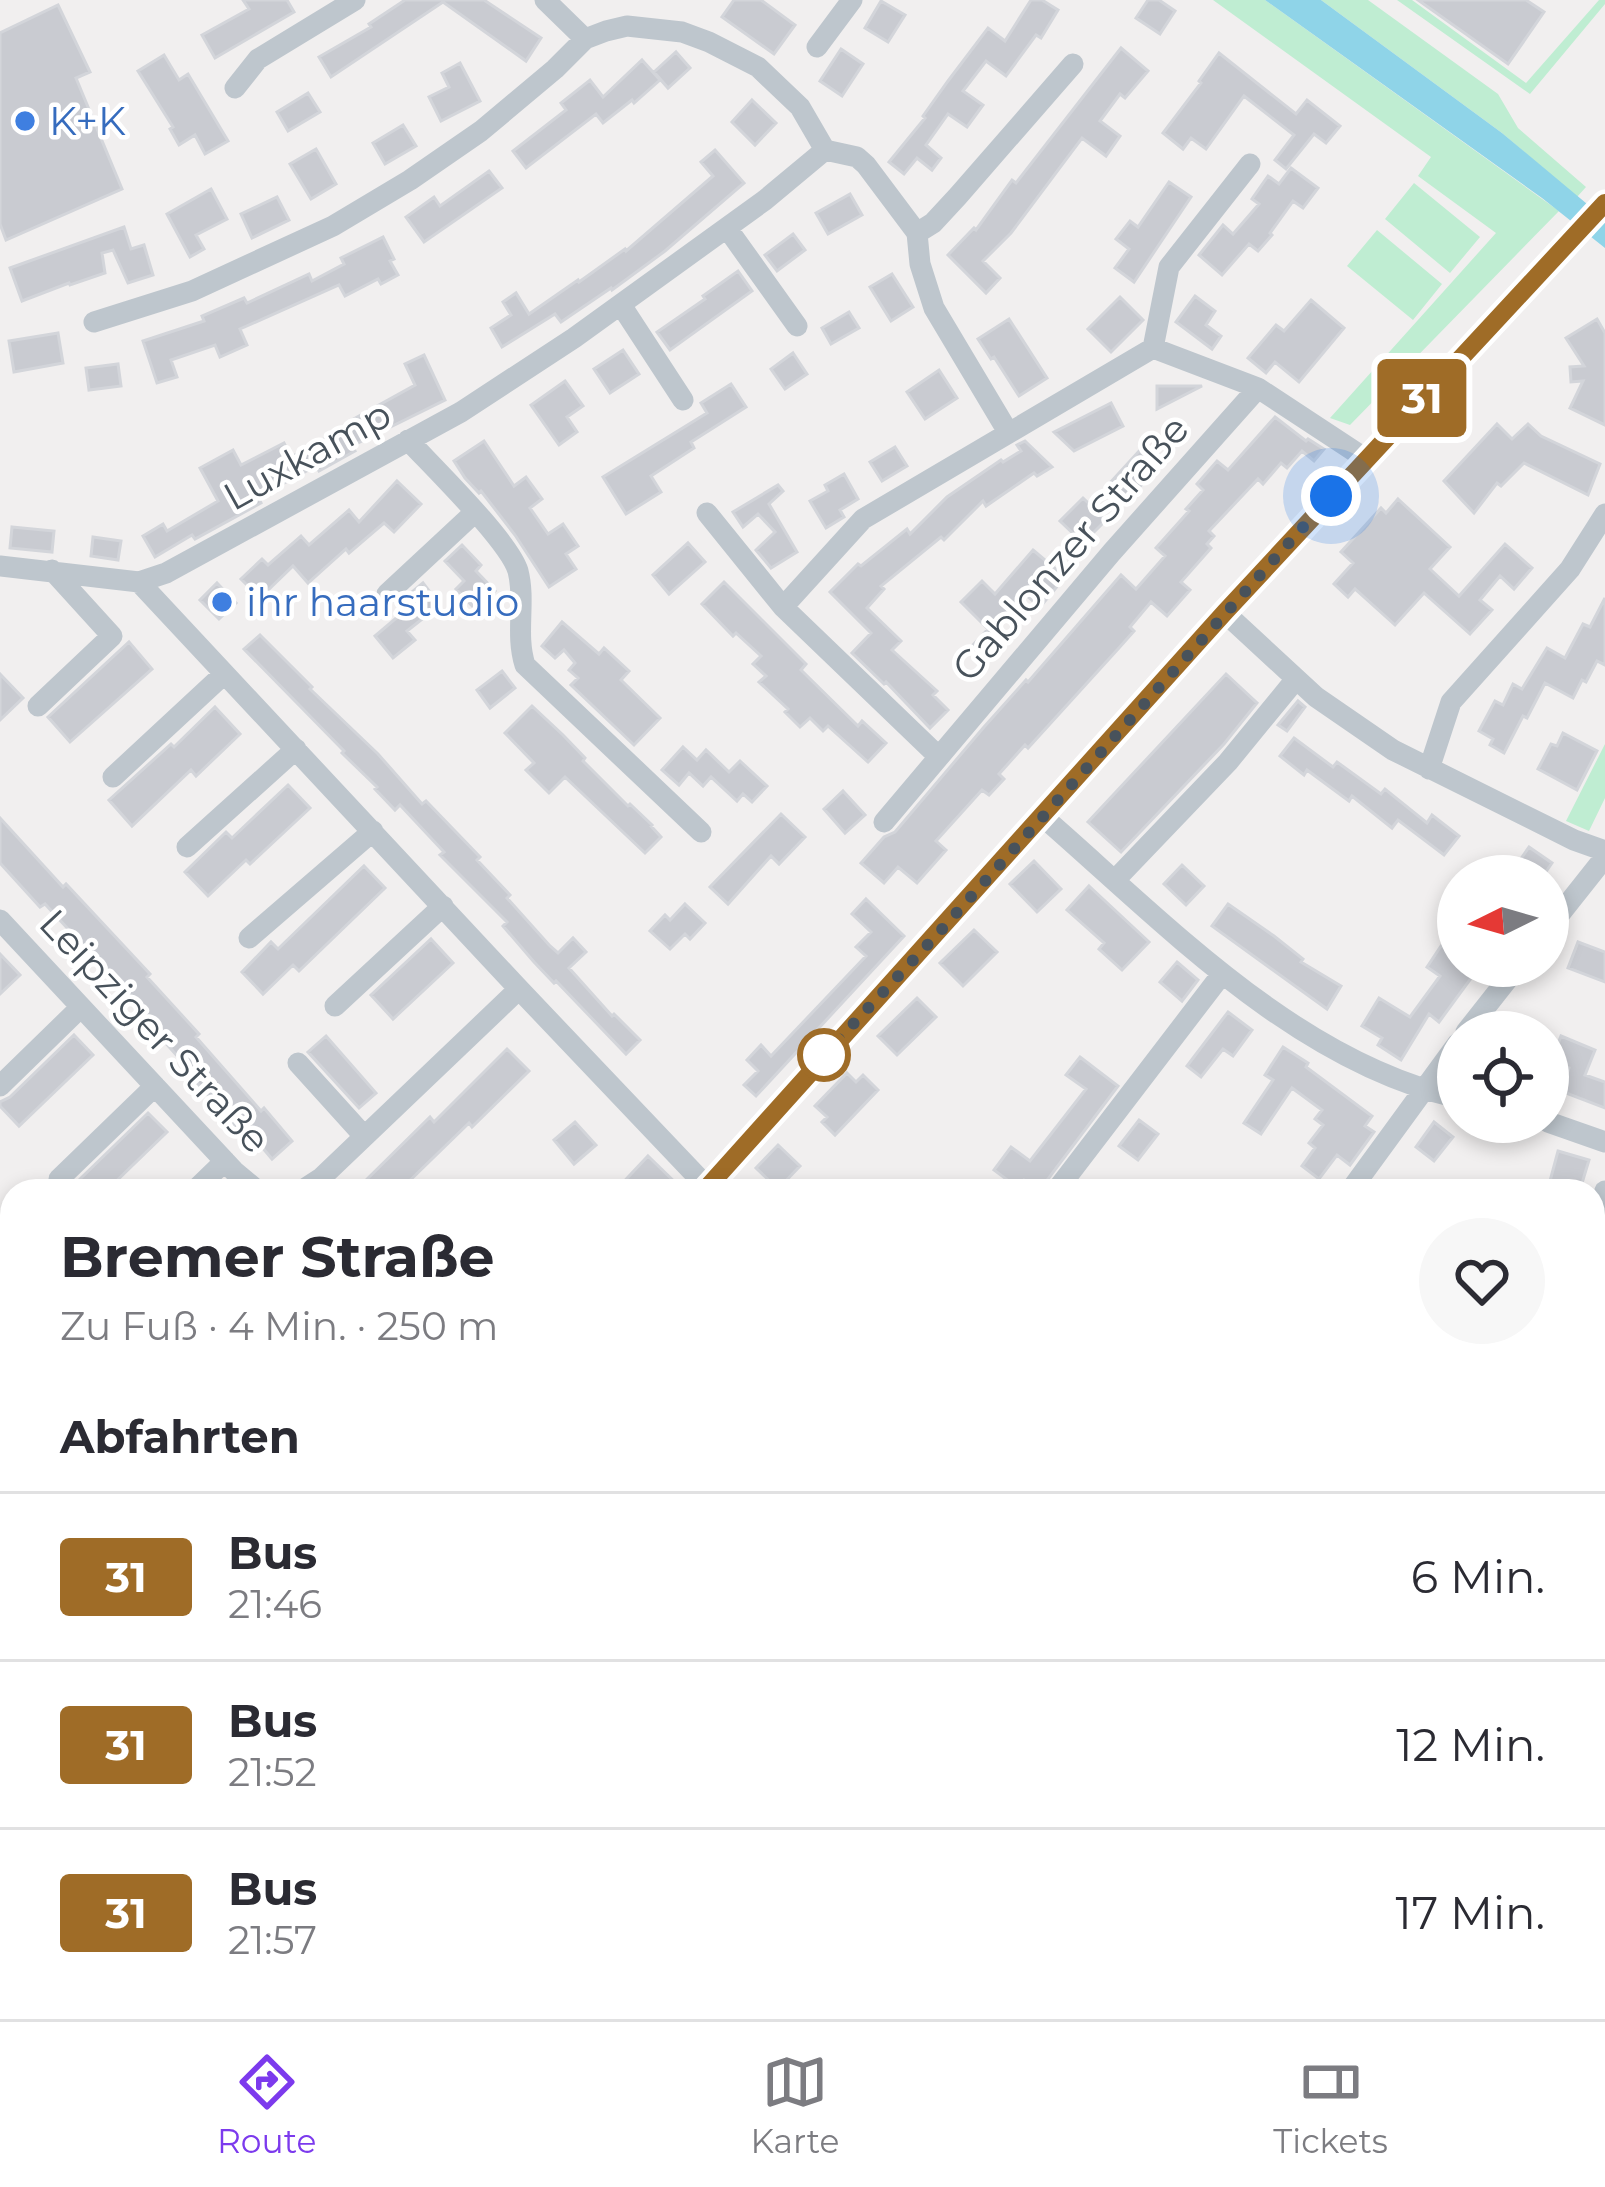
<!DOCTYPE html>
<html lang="de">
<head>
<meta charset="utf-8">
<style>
  :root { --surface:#fff; --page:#f7f7f7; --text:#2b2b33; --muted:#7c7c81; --line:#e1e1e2; --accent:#7c3aed }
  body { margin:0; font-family:Montserrat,sans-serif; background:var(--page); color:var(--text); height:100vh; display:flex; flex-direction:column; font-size:45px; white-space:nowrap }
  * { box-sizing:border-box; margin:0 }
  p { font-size:39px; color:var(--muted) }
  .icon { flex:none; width:66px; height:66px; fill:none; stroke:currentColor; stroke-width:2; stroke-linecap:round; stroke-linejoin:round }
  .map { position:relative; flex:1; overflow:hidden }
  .side { position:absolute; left:0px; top:1179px; width:1605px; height:840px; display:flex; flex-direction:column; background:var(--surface); border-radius:36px 36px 0 0; box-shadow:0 6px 18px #0003 }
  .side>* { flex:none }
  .badge { padding:0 24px; border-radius:9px; font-size:42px; line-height:78px }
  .needle { width:78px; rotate:265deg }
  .controls { position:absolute; left:1437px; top:855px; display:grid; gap:24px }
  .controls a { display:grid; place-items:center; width:132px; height:132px; border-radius:50%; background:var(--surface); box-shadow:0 6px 18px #0003; font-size:60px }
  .you { position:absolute; width:60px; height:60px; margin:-30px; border:9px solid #fff; border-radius:50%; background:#1a73e8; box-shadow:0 0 0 18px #1a73e833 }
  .map>.badge { position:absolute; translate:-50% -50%; box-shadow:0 0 0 6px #fff }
  h2 { padding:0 60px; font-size:45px; line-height:108px }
  .round { display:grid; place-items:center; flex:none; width:126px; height:126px; border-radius:63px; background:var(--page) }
  .summary { display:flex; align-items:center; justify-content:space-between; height:204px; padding:0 60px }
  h1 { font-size:57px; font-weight:700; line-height:90px }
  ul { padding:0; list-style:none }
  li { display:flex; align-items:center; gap:36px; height:168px; padding:0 60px; border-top:3px solid var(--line) }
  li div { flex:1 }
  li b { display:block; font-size:45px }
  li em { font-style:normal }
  li .badge { min-width:132px; font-weight:700; text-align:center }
  .tab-bar { display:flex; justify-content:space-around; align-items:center; height:168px; border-top:3px solid var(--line); background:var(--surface); font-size:33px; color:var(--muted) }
  .tab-bar a { display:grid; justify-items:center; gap:6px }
  .tab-bar .active { color:var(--accent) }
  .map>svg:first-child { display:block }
</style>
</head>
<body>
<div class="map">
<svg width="1605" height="2019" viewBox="0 0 1605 2019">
  <rect width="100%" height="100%" fill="#f1efef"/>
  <path fill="#bfedd2" d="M1213,0H1265L1559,211L1350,425L1330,418L1496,233L1418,176L1431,157Z
    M1321,0H1368L1498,94L1518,128L1586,187L1577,197L1502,133Z
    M1397,0H1412L1526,83L1599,0H1605V4L1530,94Z
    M1414,183L1480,237L1450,273L1385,219Z
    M1377,230L1442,284L1413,320L1347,266Z
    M1605,744V798L1589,831L1566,821Z"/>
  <path fill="#8fd4e8" d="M1265,0H1321L1502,133L1605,219V248L1542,198Z"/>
  <path fill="#c9cbd1" stroke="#d3d5da" stroke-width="3" d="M243,0H287L294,12L215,58L202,35L249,9Z
    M405,0H484L541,38L526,61L443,2L331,77L319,57L371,27L369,24Z
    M734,0H761L795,25L774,54L722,17Z
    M1031,0H1042L1058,10L1041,38L1036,35L1006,76L986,61L963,91L983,105L967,127L948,114L926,145L941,158L932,170L917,158L904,174L889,162L925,118L923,116L948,81L988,28L1005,41Z
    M1148,0H1159L1175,11L1160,34L1136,18Z
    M1418,0H1526L1544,12L1508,64Z
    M881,1L905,15L888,42L865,28Z
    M58,5L90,72L76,78L122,189L6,240L0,224V33Z
    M1121,48L1148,71L1125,98L1120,94L1100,121L1120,136L1106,156L1082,138L1011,233L983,261L1000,278L986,293L948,255L974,228L976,230L1012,180L1016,183Z
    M841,49L863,64L842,96L820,81Z
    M676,52L690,68L668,88L654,72Z
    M1219,53L1296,114L1307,100L1340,126L1326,143L1314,134L1286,169L1275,160L1294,135L1244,96L1206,149L1191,138L1183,149L1163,133L1201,83L1199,81Z
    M164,55L179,80L188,74L228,141L205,154L195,135L179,145L170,129L173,127L138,71Z
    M642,60L660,80L634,103L632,100L603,123L596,114L526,168L513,151L566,110L561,103L590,80L603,97Z
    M460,63L480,101L441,121L429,97L449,87L442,73Z
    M308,93L320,112L288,131L277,112Z
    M752,100L776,123L755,145L732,122Z
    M403,125L416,146L385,164L373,143Z
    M316,149L336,184L311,199L290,164Z
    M715,150L744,183L665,251L612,290L611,288L561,322L555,314L502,347L491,328L511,315L503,302L516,293L529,314L578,280L579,282L625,249L626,251L713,176L701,162Z
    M1291,168L1318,188L1303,208L1293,201L1270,233L1272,235L1258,251L1249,244L1222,275L1199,255L1223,225L1233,234L1259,204L1252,199L1268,176L1279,184Z
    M489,171L502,188L424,242L406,217L434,197L440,206Z
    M1169,182L1191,197L1134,282L1115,268L1129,249L1116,239L1130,221L1138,227Z
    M211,189L227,219L196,235L204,249L190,257L167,214Z
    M850,194L862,215L828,234L816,213Z
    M277,197L289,220L252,238L241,214Z
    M124,227L131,249L144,245L153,275L128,283L113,250L102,253L105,273L70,285L69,283L22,301L10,268Z
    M793,234L805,250L777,271L765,255Z
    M383,237L394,259L390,261L398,275L381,284L378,279L345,296L339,285L240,329L247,345L220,357L215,345L171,360L177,377L157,383L143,341L204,321L202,316L244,298L247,303L309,274L312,281L344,264L341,258Z
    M738,271L752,291L670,350L657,332L705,299L703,296Z
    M892,274L913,307L891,321L870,287Z
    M1195,296L1215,311L1206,325L1221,336L1212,349L1176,322Z
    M1120,297L1143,320L1111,352L1088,329Z
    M1311,300L1344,328L1299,382L1275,362L1266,373L1248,358L1276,325L1284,331Z
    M849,312L859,328L831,344L822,328Z
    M1009,319L1047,378L1019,396L994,357L991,359L978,339Z
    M1597,319L1605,333V425L1570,408L1583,381L1571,382L1570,367L1584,366L1566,338Z
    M58,333L63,363L14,372L9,341Z
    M623,350L639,374L610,393L594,369Z
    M793,353L807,374L785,389L771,369Z
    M424,355L445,400L352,446L355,451L319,471L316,466L258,497L261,503L195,539L192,535L155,557L143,536L163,524L167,531L218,501L200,468L233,450L241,465L284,443L291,457L352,424L350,421L415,385L405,364Z
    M118,364L121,386L89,390L86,368Z
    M939,370L957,398L925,419L907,392Z
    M565,381L583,406L567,417L577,432L559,445L531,405Z
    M731,384L746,407L691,442L694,448L651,476L661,492L626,514L603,477L707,413L701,403Z
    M1157,386H1202L1157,409Z
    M1111,403L1123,426L1074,451L1054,432Z
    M1275,417L1306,441L1308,439L1324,449L1314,461L1302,451L1287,468L1281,463L1263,484L1258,479L1209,531L1214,536L1207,544L1211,548L1181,582L1190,590L1167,616L1151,602L1130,627L1134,631L1118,649L1028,748L1025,745L999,774L1004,779L989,795L982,790L936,841L946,850L917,883L898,867L884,883L861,863L884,837L895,832L984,727L1026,680L1028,682L1121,575L1136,589L1165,556L1156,548L1189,511L1186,509L1203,490L1197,484L1217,461L1228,470Z
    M1497,424L1512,439L1528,424L1541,436L1600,464L1588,495L1524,463L1501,486L1497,483L1474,513L1444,481Z
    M484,441L514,486L526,477L542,499L530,508L548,534L563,524L578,546L566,554L576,569L549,587L515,535L481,491L479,493L465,478L454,461Z
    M1025,441L1052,467L1037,476L1034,473L986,506L983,501L944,540L941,537L881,586L884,589L867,608L901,641L892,650L937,691L933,695L948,710L930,728L886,682L884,684L852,653L871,633L830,592L858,564L861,566L907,529L910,534L947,497L1001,460L1003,462L1021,451L1017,445Z
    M895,447L907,466L882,481L870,462Z
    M1140,450L1158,466L1128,500L1110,483Z
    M844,474L858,499L840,510L844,517L826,528L810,501L828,491L825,485Z
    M397,481L421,504L394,532L384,523L349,553L346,549L308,583L293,566L260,598L241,579L262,559L268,565L301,536L309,545L349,510L359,522Z
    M778,485L783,491L769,504L797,552L771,568L756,550L775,532L758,514L743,527L733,512Z
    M1083,498L1106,520L1083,543L1060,521Z
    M1398,499L1450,547L1430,569L1459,596L1505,544L1532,568L1514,589L1500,576L1480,600L1492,610L1470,634L1424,593L1395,625L1355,589L1348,597L1334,584L1353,563L1341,552L1381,508L1386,513Z
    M12,527L54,531L52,552L10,548Z
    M93,537L121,541L118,560L91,556Z
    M688,543L705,562L669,594L653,575Z
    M462,545L481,565L476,571L495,591L475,609L456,589L464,581L445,561Z
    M1033,550L1065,577L1040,607L1025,594L994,625L1009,640L987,662L972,646L988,629L961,602L982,581L995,594Z
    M724,582L806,664L801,670L858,726L862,721L886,743L868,762L828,726L823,731L810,718L800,727L785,712L788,709L759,682L766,676L753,664L761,656L736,633L733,636L702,604Z
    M217,583L236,603L219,619L200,600Z
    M423,583L440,605L407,631L415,640L393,658L375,636L407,609L401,601Z
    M1605,598V665L1597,661L1586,682L1582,680L1573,698L1545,683L1527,718L1523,716L1504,753L1490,745L1493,739L1479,731L1495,701L1503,705L1513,684L1522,689L1547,648L1565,658L1583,624L1590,627Z
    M562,622L599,654L604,648L629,671L621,680L660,718L634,745L571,685L578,678L569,670L575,663L564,650L555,658L542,646Z
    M260,635L312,687L310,689L378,754L422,804L426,801L480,857L477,860L510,895L507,898L550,946L558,953L573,938L586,952L569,968L612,1016L614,1014L640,1040L626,1054L556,981L554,983L534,962L503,926L507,922L440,855L444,852L400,805L395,810L375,789L377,787L342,753L344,751L244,649Z
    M129,642L152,669L70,742L48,717Z
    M502,671L515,688L490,708L477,690Z
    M0,674L23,698L0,720Z
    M1226,674L1257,703L1224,744L1121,852L1088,822Z
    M1298,701L1305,707L1287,731L1278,725Z
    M532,706L563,735L585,758L583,761L628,806L630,804L652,825L651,826L661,837L645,853L565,777L549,793L526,770L534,763L505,733Z
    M215,707L240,734L196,776L191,770L132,826L109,800L171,744L174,747Z
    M1563,733L1597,751L1577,790L1538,769L1551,744L1557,746Z
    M1294,738L1333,767L1337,762L1381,794L1385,789L1427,823L1432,815L1459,836L1444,855L1398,820L1392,828L1352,796L1349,801L1307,770L1304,775L1280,756Z
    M683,747L697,760L706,750L729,772L740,761L767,786L752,802L743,794L737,801L711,777L703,786L689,773L679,785L662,770Z
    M288,785L310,808L250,864L246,860L208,896L185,872L226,832L232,838Z
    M843,791L865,815L845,833L824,809Z
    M781,814L805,837L779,864L771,856L728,904L710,887Z
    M0,818L63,887L66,884L150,974L147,977L199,1034L196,1037L261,1111L264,1108L292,1141L272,1159L244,1126L239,1131L186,1070L188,1068L136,1010L139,1006L45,904L40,907L0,863Z
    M1529,847L1552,863L1543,876H1509Z
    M1034,861L1061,889L1037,912L1010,884Z
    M1182,865L1204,886L1186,905L1164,884Z
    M364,866L385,888L299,971L293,965L263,994L242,972L271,942L278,949Z
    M1089,886L1149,942L1122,970L1099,949L1104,943L1067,910Z
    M866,899L904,936L756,1096L744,1085L758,1071L747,1060L761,1045L771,1056L866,956L856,947L871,932L852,914Z
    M685,904L705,923L690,939L685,934L670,949L650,931L665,915L670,920Z
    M1228,904L1274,936L1303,959L1301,962L1341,986L1327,1009L1212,926Z
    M974,930L997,952L963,986L940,963Z
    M431,939L453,963L393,1019L371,995Z
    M1578,942L1605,952V982L1568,968Z
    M1441,946L1458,956V966H1480L1439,1022L1429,1014L1401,1060L1378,1045L1382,1038L1362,1026L1379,998L1410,1017L1440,976L1427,967Z
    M0,954L20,975L0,994Z
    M1177,962L1198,980L1182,1001L1160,982Z
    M917,998L936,1017L897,1055L878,1036Z
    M1228,1012L1252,1030L1233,1056L1223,1049L1201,1077L1187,1066Z
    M74,1035L93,1055L19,1126L0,1106V1102L10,1097Z
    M326,1036L376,1093L359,1108L308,1052Z
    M1561,1036L1595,1050L1585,1075L1605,1082V1108L1561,1091L1569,1068L1551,1062Z
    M1283,1047L1308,1063L1306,1067L1372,1116L1365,1126L1374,1132L1350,1165L1337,1155L1319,1179L1302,1166L1315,1148L1309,1143L1323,1125L1315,1119L1322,1110L1292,1088L1261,1134L1244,1123L1273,1080L1265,1075Z
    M507,1049L529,1071L472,1127L469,1123L399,1191H355L430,1117L434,1122Z
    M1080,1057L1118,1086L1039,1191L1024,1180L1018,1188L994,1170L1011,1147L1030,1161L1086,1089L1066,1075Z
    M847,1073L856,1082L863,1075L878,1090L835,1135L822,1122L827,1117L815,1106Z
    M148,1113L167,1132L106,1191H86L80,1179Z
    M1139,1120L1158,1134L1138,1160L1119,1146Z
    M575,1122L596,1145L574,1164L554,1140Z
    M1434,1122L1453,1137L1434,1161L1416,1147Z
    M778,1145L800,1166L778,1189L756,1168Z
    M1558,1151L1589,1160L1580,1190L1550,1181Z
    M648,1156L684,1191H615Z"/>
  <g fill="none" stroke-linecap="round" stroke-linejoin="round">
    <path stroke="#bec6cd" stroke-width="21" d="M545,0L585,39
      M817,47L852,0
      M235,88L258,59L355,0
      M727,228L797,326
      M917,233L933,223L958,196L1073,64
      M621,305L683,400
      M94,322L192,291L333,226L410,180L481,131L555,69L585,39L606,31L627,26L682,32L709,42L758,67L800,107L825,150L857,157L866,165L917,233L920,264L934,308L1008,432
      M1153,348L1169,267L1250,164
      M408,440C433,467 509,541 518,571C526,602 515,634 525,665L701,832
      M707,513L783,607L938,756
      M0,566L139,582L166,573L461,412L574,338L765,200L825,150
      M139,582L519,989L711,1191
      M387,594L474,513
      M783,607L863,519L1153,348L1258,388L1366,459
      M1224,612L1316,697L1393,750L1574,840L1605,851
      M38,706L112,636L52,570
      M1429,769L1451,702L1570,569L1605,514
      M113,777L224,674
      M1042,816C1164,922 1296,1062 1458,1098
      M884,822L1112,552L1258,388
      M187,847L296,749
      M1115,880L1228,762L1296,679
      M0,920L234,1171L258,1191
      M1548,929L1605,857
      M249,938L373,831
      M335,1006L443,906
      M1466,1032L1518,966
      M298,1063L364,1136
      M0,1086L81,1007
      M1548,1122L1605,1142
      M71,1191L59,1179L155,1086
      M194,1191L225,1161
      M301,1191L321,1178L519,989
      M704,1191L1224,612L1605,203
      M1056,1191L1222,974
      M1350,1191L1458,1043
      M1593,1221L1605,1191
      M0,1291L12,1303
      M0,1572L12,1583
      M1593,1673L1605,1654
      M1593,1787L1605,1792
      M0,1821L12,1829
      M0,1967L12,1954
      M718,2007L732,2018
      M1306,2007L1328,2019
      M1529,2007L1555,2019
      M1044,2019L1052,2007
      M1371,2019L1378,2007"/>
  </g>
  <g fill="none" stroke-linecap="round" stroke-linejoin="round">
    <g stroke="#fff" stroke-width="27">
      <path id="line" d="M704,1191L1225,612L1605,203"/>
    </g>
    <use href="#line" stroke="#9f6c27" stroke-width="18"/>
    <path stroke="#48525b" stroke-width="12" stroke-dasharray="0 21.6" d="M824,1055L934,938L1331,496"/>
  </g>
  <g fill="#3f7fe0" stroke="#fff" stroke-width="4.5">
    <circle cx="25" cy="121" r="12"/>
    <circle cx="222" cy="602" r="12"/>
  </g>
  <circle fill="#fff" stroke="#9f6c27" stroke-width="6" cx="824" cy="1055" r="24"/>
  <g text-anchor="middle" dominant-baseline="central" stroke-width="9" stroke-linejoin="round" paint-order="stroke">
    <g font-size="39" fill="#366cbe" stroke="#fff" text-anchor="start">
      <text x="49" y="121">K+K</text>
      <text x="246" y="602">ihr haarstudio</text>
    </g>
    <g font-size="39" fill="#48525b" stroke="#fff">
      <text transform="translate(307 455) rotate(-29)">Luxkamp</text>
      <text transform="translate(1070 548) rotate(-49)">Gablonzer Straße</text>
      <text transform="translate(155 1031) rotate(47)">Leipziger Straße</text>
    </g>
  </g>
</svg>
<div class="controls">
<a><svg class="needle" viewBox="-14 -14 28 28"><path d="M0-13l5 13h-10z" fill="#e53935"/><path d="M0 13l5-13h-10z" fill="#7c7c81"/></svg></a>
<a><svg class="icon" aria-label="locate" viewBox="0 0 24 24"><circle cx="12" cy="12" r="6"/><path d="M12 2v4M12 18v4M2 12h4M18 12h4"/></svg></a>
</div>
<div class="you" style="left:1331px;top:496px"></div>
<b class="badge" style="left:1422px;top:398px;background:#9f6c27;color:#fff">31</b>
<section class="side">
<div class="summary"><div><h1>Bremer Straße</h1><p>Zu Fuß · 4 Min. · 250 m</p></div><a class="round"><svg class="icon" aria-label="heart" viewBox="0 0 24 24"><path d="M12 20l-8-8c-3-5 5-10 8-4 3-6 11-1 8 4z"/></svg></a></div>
<h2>Abfahrten</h2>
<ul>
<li><span class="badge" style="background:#9f6c27;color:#fff">31</span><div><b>Bus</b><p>21:46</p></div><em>6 Min.</em></li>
<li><span class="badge" style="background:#9f6c27;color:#fff">31</span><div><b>Bus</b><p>21:52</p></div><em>12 Min.</em></li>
<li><span class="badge" style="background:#9f6c27;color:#fff">31</span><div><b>Bus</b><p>21:57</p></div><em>17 Min.</em></li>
</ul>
</section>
</div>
<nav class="tab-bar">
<a class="active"><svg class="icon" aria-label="directions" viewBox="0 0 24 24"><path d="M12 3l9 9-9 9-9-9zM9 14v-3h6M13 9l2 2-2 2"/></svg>Route</a>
<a><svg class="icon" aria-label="map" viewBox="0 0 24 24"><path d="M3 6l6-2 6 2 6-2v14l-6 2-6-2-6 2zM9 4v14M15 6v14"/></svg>Karte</a>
<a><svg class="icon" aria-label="tickets" viewBox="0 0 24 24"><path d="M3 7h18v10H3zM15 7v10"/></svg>Tickets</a>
</nav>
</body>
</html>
